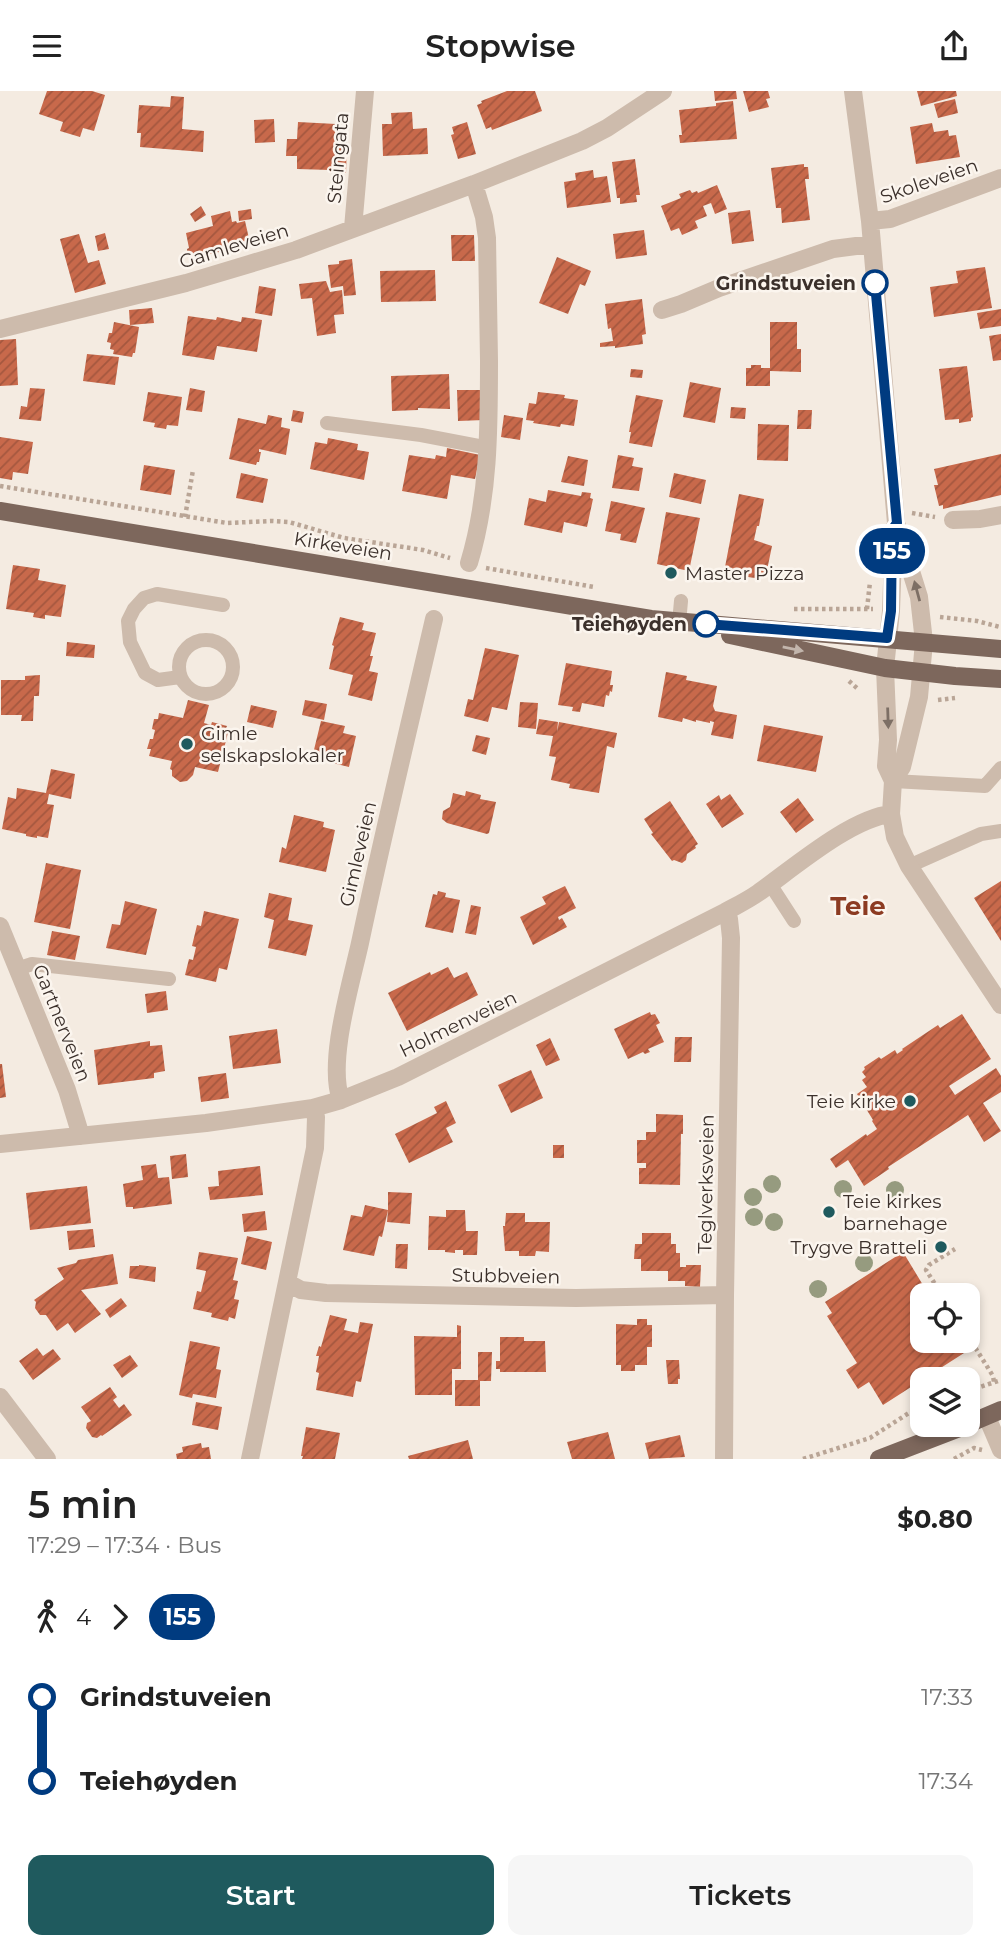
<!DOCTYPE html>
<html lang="en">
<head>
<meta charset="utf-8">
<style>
  :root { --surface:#fff; --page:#f6f6f6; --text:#222; --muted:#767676; --accent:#1f5a5e }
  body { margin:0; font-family:Montserrat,sans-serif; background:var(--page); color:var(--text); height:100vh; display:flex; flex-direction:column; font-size:26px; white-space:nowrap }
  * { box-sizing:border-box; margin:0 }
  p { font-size:23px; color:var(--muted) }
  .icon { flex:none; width:38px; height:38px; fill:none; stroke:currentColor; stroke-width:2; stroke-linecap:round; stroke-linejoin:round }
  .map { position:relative; height:1368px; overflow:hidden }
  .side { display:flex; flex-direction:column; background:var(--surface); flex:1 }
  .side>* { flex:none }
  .badge { padding:0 14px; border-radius:23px; font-size:24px; line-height:46px }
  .fabs { position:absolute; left:910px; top:1192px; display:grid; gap:14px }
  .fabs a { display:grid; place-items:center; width:70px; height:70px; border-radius:14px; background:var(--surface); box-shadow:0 4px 10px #0003; font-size:35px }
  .map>.badge { position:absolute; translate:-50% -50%; box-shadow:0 0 0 4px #fff }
  .legs { display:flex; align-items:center; gap:10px; height:77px; padding:0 28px; font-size:23px }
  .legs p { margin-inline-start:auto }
  .summary { display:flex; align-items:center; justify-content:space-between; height:119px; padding:0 28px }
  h1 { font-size:38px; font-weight:600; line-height:52px }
  .action { display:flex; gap:14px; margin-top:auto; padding:14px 28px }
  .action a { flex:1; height:80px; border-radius:14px; background:var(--accent); color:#fff; font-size:28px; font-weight:600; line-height:80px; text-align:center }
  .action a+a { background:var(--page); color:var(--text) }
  ul { padding:0 28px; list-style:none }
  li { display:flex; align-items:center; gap:24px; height:84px; font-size:26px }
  li i { display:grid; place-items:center; width:10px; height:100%; margin:0 9px; background:currentColor }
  li i::after { content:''; width:18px; height:18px; margin:-9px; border:5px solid; border-radius:50%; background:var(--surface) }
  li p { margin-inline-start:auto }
  li:first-child i { background:linear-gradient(#0000 50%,currentColor 0) }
  li:last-child i { background:linear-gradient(currentColor 50%,#0000 0) }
  header { display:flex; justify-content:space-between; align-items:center; height:91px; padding:0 28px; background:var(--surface); font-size:32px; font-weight:600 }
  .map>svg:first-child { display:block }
</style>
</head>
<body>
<header><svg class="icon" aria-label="menu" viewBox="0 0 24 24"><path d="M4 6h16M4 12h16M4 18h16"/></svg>Stopwise<svg class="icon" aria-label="share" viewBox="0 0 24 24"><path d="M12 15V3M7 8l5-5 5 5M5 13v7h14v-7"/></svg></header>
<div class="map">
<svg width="1001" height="1368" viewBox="0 0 1001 1368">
  <defs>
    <pattern id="building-hatch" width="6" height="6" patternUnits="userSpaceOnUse" patternTransform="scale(1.75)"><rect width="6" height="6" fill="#c8694b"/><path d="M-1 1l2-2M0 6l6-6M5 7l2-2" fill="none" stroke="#a4573f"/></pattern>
  </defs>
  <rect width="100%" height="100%" fill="#f4ebe1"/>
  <path fill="url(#building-hatch)" d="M47,0H92L105,4L94,40L83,37L80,46L60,40L63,31L39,23Z
    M507,0H535L542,20L492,39L491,36L486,38L477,14L482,12L481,10Z
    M714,0H736L737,8L715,10Z
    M743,0H768L770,7L766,8L769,16L749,21Z
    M917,0H956L957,5L921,15Z
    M171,5L184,6L182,38L204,40L203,61L140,56L141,42H137L139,14L170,16Z
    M955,8L958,22L938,27L934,13Z
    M733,10L737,48L680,52L679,44H682L679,19L716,15V12Z
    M412,21L413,38L427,37L428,63L383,65L382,33H392L391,22Z
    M274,28L275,51L255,52L254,29Z
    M298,31L336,33L335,51H347L346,82H330V79L297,78V65H286L287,48H297Z
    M467,31L476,63L458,68L451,44L454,43L452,36Z
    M932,32L934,41L948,39L949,45L956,44L960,66L916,73L910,36Z
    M635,68L640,104H636L637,111L620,113V107H617L612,71Z
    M804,73V76H808L809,88H805L810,129L782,132L781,117H776L771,77Z
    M593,79L594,87L607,85L611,111L567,117L564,91L576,89L575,82Z
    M717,94L727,118L715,123L711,112L703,115L707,125L695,130L698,137L682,144L679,137L671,140L661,115L681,107L679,103L690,99L692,102L697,100L698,102Z
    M201,115L206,124L195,131L190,123Z
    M251,118L252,128L239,130L238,120Z
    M750,119L754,150L732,153L728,122Z
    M230,120L232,131L236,130L237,132L245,130L250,152L242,154V156L192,167L191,165L188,166L187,158L189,157L186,142L213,135L211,125Z
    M644,139L647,164L616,168L613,143Z
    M105,142L109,158L98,160L95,145Z
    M79,143L88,172L99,169L106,193L75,202L60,148Z
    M451,144H474L475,170H452Z
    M557,166L591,180L585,195L580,193L568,223L539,212Z
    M352,168L356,204L344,205L343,195L331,197L328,174L339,173V170Z
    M985,176L992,217L934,226L930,196L958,192L956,180Z
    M435,179L436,210L381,211L380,180Z
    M326,190L330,201L342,199L344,223L334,224L336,242L317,245L312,207L301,208L299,193Z
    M259,195L276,198L272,225L255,222Z
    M642,208L646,243L642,244L643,253L615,257V255L600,256V252L613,250L611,237L608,238L605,213Z
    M152,217L154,232L130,234L129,219Z
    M1001,218V235L980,238L977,222Z
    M188,225L216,229L217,226L241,231L242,226L262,229L257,261L217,255L214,269L182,264Z
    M114,231L139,236L135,262H133L132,266L113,263L114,259L110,258L111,252L107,251L109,242H112Z
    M770,231H797V258H801V281L770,280V295H746V277H751V274H761V277H770Z
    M1001,243V269L993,270L989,245Z
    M16,248L18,294L0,295V249Z
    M87,263L119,266L115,294L83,290Z
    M967,275L973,326L971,327V330L959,332V328L945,329L939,278Z
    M631,278L643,279L642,287L630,286Z
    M449,283L450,318L418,317V319L392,320L391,285Z
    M690,291L721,297L715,332L683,326Z
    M30,297L45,298L41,330L19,328L21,315L27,316Z
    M190,297L205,300L202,321L186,319Z
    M457,299H483L484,329L458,330Z
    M148,301L182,306L178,335L167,334L166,338L154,336L155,332L143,330Z
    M538,301L565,304L564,307L578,309L574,335L561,333L560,336L533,332L534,330L526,329L529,312L536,313Z
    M636,304L663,309L652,356L629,352L631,341H629Z
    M731,316L746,317L745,328L730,327Z
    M293,319L304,321L302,332L291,330Z
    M798,319H812L811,338H797Z
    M268,324L282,327L281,336L290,338L286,364L259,358V361H261L259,371H257L256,374L229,368L238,327L266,333Z
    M504,324L523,327L520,349L501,346Z
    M758,333L789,334L788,370L757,369Z
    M0,346L33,351L28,383L13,381L12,389L0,387Z
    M328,347L358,353L357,359L369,361L364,389L310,378L315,351L327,353Z
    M447,357L480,364L475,388L451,384L447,408L402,400L409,364L435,368L436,364L446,366Z
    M1001,363V404L943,418V414L939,415L934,394H938L934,378Z
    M618,364L634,367L632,375L643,377L639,400L612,397Z
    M568,365L588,369L584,395L561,391Z
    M144,374L175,379L171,404L140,399Z
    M241,382L268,388L263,412L236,407Z
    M674,382L706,389L701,413L669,406Z
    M548,399L581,405L582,401L591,402L590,407L593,408L587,436L564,431L562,442L524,434L529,407L546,411Z
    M739,403L764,408L759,435H757L754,449L772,455L766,484L755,482V487L748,486L749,481L725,476Z
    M611,410L645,417L636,452L620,449L621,443L605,440Z
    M666,421L700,427L689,480L657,473Z
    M13,474L40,478L38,489L66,494L61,526L45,524V528L33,526L34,522L6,518Z
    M340,526L364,532L362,539L376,542L370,565H373L369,580L378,582L372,610L348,604L353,584L329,578L334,555L332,554Z
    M67,551L95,554L94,567L66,565Z
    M485,557L519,564L507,619L492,616L488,631L464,625L468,608L473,609Z
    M566,572L612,580L610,594H613L612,601L610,600L609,605L606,604L604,616L582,612L580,621L572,620L573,616L558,614Z
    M666,581L687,585L686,589L717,595L713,615L715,620L737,624L733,648L711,644L714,631L710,630V632L696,629V631L683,627L682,631L658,626Z
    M40,584L39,605H34L33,630H21L22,624H1V589H25V585Z
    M188,609L209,614L204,632L211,634L212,631L227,635L226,638H229L218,681L195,676L193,684L187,690L180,691L172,685V679L170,678L172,670L149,665L151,658H147L150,648H153L155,639L152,638L154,628H158L159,622L183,627Z
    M305,609L327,613L324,629L302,624Z
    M520,611L538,612L536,638L518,636Z
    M251,614L277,620L273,637L247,631Z
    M539,628L558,631L557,641L559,631L617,642L614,657L607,655L599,702L569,697L570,693L551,689L556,666L549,665L553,645L536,643Z
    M321,630L345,635L343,642L356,645L349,676L312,667Z
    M764,634L823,645L816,681L757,670Z
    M476,644L490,647L486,664L472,660Z
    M51,678L75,683L71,708L49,703L47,713L54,714L48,747L37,745V747L26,745V743L2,738L8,706L16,708L17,697L46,702Z
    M466,700L481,704L480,708L496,711L489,742L487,743L447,732L442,728L443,720L450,716L453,702L465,705Z
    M730,703L744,723L722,737L706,713L719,704L721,709Z
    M798,707L814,729L796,742L780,721Z
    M670,710L698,753L695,755L696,757L687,763L686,769L682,772L674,769L672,770L651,743L653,742L644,728Z
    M294,724L324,731L323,736L335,739L326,781L279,771L282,756L286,758Z
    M46,772L81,779L70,838L34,831Z
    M1001,790V850L974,807Z
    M565,795L576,817L558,826L559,829L562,827L567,836L533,854L520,826L546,813L542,806Z
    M438,800L446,802L445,806L460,809L453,842L425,836L433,803L437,804Z
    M269,802L292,807L288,829L313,834L306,865L268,857L274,829L264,826Z
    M125,810L157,818L146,864L106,857L112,833L120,834Z
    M471,814L481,816L476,844L465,842Z
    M204,820L239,828L227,879L219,877L216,891L185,884L189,868L193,869L196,856L192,855L197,834L201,835Z
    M52,840L80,845L75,869L47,864Z
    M448,876L454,887L467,881L478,904L407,940L388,902L430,881L431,884Z
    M166,900L168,919L147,922L145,903Z
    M650,921L651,924L655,923L660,932L656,934L664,951L648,958L650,961L645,963L643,961L628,968L614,938Z
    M962,923L991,968L949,995L955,1004L996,977L1001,985V1001L983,1012L1001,1040L984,1051L968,1024L888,1076L889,1078L864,1095L848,1069L836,1077L830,1068L866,1043L867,1045L877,1038L872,1030L873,1029L857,1003L867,996L862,989L866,986L862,981L865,978L864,976L879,966L881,968L895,959L897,963L903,959L902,958L938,934L940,937Z
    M277,938L281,972L233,978L229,945Z
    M675,946H692L691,971H674Z
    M550,947L560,969L546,975L536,954Z
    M150,950V955L162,954L165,980L154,982V987L98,994L94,959Z
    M0,973H2L6,1006L0,1007Z
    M531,979L543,1007L511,1022L498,994Z
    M226,982L229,1007L201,1011L198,986Z
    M446,1010L456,1032L446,1037L453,1051L409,1072L395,1043L437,1022L434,1016Z
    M656,1023L683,1024V1043H681L680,1094L639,1093V1077H646V1072H637V1049H646V1041H656Z
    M553,1054H564V1067H553Z
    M186,1063L188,1086L172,1088L170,1065Z
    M156,1073L158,1087L169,1086L172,1113L133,1118V1116H126L123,1093L143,1089L141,1075Z
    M260,1075L263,1104L210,1109L208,1096L219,1095L218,1080Z
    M87,1095L91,1132L30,1139L26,1102Z
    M388,1101L412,1102L410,1133L387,1131L388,1119L382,1146L379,1145L374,1165L343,1159L351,1124L362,1126L365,1114L388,1119Z
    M446,1119H465L466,1140H478L477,1164H463V1159H455V1162L445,1161V1159H428L429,1125L446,1126Z
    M265,1120L267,1139L244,1141L242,1123Z
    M506,1122H525V1131H550L549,1161L536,1160L535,1165H519V1160H505L503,1135H505Z
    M93,1138L95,1156L69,1159L67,1140Z
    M642,1142H671V1153H676V1162H680V1176H686V1174H701L700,1196L685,1195V1190H668V1180H641V1168H634L635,1153H642Z
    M247,1145L272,1151L266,1179L241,1173Z
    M396,1153H408L407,1178L395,1177Z
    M199,1161L238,1167L233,1189L238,1190L234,1208L239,1209L235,1228L229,1226L228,1230L211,1226L212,1222L193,1218L197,1200L201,1201L206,1180L196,1178Z
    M903,1161L929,1204H922V1250H956L964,1262L883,1314L869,1291L858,1298L846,1279L857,1272L827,1225L832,1222L825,1211Z
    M113,1163L118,1193L81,1199L101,1223L75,1242L68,1232L57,1240L46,1224H40L35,1217L36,1211L34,1209L64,1188L57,1177L76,1172L78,1169Z
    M139,1174L156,1176L155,1191L129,1187L130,1175H139Z
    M121,1207L127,1215L110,1227L105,1219Z
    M330,1224L347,1228L344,1239L358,1242L360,1231L373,1233L361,1291L356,1290L353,1306L316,1299L319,1282L316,1281L319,1265H316L319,1255L321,1256Z
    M637,1228H647V1234H652V1256H647V1274H635V1280H621V1274H616V1233L637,1234Z
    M457,1234L461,1235V1278H452V1304H415L414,1245L457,1246Z
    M500,1246H524V1250H545L546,1281H500V1278H496V1270H500Z
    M190,1250L220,1256L216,1278L221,1279L216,1307L193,1303L192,1307L179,1304Z
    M37,1257L43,1265L53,1258L61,1268L33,1289L19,1270Z
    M478,1261H492L491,1290H480V1315H455V1289H478Z
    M130,1264L138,1275L122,1287L113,1274Z
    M666,1269H679L680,1288H678V1293H668Z
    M110,1296L117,1306L113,1309L119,1317L124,1313L132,1324L102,1345L101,1344L97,1347L92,1346L86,1337L87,1332L91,1330L81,1316Z
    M196,1311L222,1316L218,1339L192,1334Z
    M306,1336L340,1342L335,1368H302L303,1365H301Z
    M608,1341L615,1368H572L567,1351Z
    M680,1344L685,1366L649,1368L645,1352Z
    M468,1349L473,1368H409L408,1365Z
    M201,1352L202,1357L209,1356L211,1368H177L176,1363L183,1361L182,1356Z"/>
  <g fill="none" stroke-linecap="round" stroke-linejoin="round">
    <path stroke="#b9a596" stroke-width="4.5" stroke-dasharray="3.5 3.5" stroke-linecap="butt" d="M0,395L227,432L272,430L289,431L344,447L423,459L450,467
      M912,422L935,426
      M185,426L193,379
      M486,477L594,496
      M794,518H873
      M867,518L870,491
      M940,526L977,530L1000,536
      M849,590L859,599
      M938,609L955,607
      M942,1204L926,1179L929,1174L955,1158
      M968,1245L993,1285L994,1291
      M968,1300L1001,1289
      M803,1368L870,1347L912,1320L922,1316
      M954,1368L974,1357L982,1359"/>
    <path stroke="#cdbbac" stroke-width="14" d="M327,332L421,344L489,357
      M679,532L681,510
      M179 576a27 27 0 1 1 54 0a27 27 0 1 1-54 0Z
      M180,586L158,589L145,582L130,551L128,530L134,518L144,507L157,503L223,514
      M893,690L985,695L1001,677
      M909,775L981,743L1001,740
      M770,793L794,830
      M17,878L32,873L169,888"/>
    <path stroke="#cdbbac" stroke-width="18" d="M853,0L870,130L896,432L919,506L924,551L919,606L902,676L893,690
      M870,130L890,128L1001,87
      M353,137L365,0
      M662,219L681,213L719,197L833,158L872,153
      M0,238L186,192L296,159L474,93L582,50L607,37L663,0
      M953,429L980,428L1001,424
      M894,437L891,520L885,577L888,649L886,675L893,690L891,723L895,746L909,775L1001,914
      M469,472C489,406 489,338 489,270C488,229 488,188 487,147L484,126L474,93
      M0,835L67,999L81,1045
      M341,1009C327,971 351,893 360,852C383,743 409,636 434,528
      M0,1053L206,1032L313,1017L341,1009L398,986L725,821C736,815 748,809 758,802C792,778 851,727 891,723
      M288,1192L301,1199L326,1202L576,1207L725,1204
      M0,1306L47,1368
      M987,1326L1001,1359
      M250,1368L315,1057L316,1026L313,1017
      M724,1368L725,1204L731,847L729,828L725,821"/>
    <path stroke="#7d675c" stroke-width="18" d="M0,420L651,528L1001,558
      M730,544L885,577L955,585L1001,588
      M968,1333L1001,1319
      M879,1368L967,1334"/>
  </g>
  <g fill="#969b7f">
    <circle cx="772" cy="1093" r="9"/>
    <circle cx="843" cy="1098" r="9"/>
    <circle cx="895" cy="1099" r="9"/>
    <circle cx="753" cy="1106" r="9"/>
    <circle cx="754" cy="1126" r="9"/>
    <circle cx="774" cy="1131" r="9"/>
    <circle cx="864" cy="1172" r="9"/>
    <circle cx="818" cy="1198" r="9"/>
  </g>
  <defs><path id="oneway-solid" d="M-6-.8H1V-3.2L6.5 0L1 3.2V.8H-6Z" transform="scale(1.75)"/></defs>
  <g fill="#7d6f65">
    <use href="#oneway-solid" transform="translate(917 500) rotate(-105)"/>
    <use href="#oneway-solid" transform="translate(888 627) rotate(88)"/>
  </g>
  <use fill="#c2b5ac" href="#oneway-solid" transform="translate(793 558) rotate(11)"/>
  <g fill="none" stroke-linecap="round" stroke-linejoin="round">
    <g stroke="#fff" stroke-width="16">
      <path id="line-1" d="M706,533L887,547L891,520L892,439L897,432L875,192"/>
    </g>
    <use href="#line-1" stroke="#003b80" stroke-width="10"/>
  </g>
  <g fill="#fff" stroke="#003b80" stroke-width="3.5">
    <circle cx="875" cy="192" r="12"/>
    <circle cx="706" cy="533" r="12"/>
  </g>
  <g fill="#1f5a5e" stroke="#fbf5ee" stroke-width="2.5">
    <circle cx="671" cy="482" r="7"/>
    <circle cx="187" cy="653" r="7"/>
    <circle cx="910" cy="1010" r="7"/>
    <circle cx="829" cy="1121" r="7"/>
    <circle cx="941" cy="1156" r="7"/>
  </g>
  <g text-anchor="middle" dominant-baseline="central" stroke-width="5" stroke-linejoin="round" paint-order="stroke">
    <g font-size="19" fill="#3b302b" stroke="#fbf5ee">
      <text transform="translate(338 67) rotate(-85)">Steingata</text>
      <text transform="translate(929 90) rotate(-19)">Skoleveien</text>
      <text transform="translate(234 155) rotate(-17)">Gamleveien</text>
      <text transform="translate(343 455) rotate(9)">Kirkeveien</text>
      <text transform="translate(358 763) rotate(-77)">Gimleveien</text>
      <text transform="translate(62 932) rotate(68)">Gartnerveien</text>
      <text transform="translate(458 933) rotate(-26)">Holmenveien</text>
      <text transform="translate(706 1093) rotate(-89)">Teglverksveien</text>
      <text transform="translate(506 1185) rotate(1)">Stubbveien</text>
    </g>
    <g font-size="19" font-weight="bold" fill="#3b302b" stroke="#fbf5ee" text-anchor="end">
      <text x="856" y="192">Grindstuveien</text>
      <text x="687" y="533">Teiehøyden</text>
    </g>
    <g font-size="19" fill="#3b302b" stroke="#fbf5ee" text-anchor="start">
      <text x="685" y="482">Master Pizza</text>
      <text x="201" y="642">Gimle<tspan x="201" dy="22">selskapslokaler</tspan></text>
      <text x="896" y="1010" text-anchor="end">Teie kirke</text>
      <text x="843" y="1110">Teie kirkes<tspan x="843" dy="22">barnehage</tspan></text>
      <text x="927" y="1156" text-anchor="end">Trygve Bratteli</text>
    </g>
    <g font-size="26" font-weight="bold" fill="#8c3b22" stroke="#fbf5ee">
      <text x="858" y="815">Teie</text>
    </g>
  </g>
</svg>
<div class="fabs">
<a><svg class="icon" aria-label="locate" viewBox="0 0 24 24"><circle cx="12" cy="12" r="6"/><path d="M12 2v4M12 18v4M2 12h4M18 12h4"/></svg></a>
<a><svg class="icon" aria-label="layers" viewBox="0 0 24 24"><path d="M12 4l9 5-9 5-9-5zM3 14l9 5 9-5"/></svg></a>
</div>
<b class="badge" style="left:892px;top:460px;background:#003b80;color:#fff">155</b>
</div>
<section class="side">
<div class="summary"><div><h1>5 min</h1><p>17:29 – 17:34 · Bus</p></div><b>$0.80</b></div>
<div class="legs"><svg class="icon" aria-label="walk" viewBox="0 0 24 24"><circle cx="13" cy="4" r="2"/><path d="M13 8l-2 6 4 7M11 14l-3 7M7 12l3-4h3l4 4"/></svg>4<svg class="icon" aria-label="forward" viewBox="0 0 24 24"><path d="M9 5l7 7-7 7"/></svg><b class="badge" style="background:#003b80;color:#fff">155</b></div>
<ul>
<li><i style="color:#003b80"></i><b>Grindstuveien</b><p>17:33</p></li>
<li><i style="color:#003b80"></i><b>Teiehøyden</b><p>17:34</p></li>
</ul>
<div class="action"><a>Start</a><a>Tickets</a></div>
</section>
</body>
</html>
